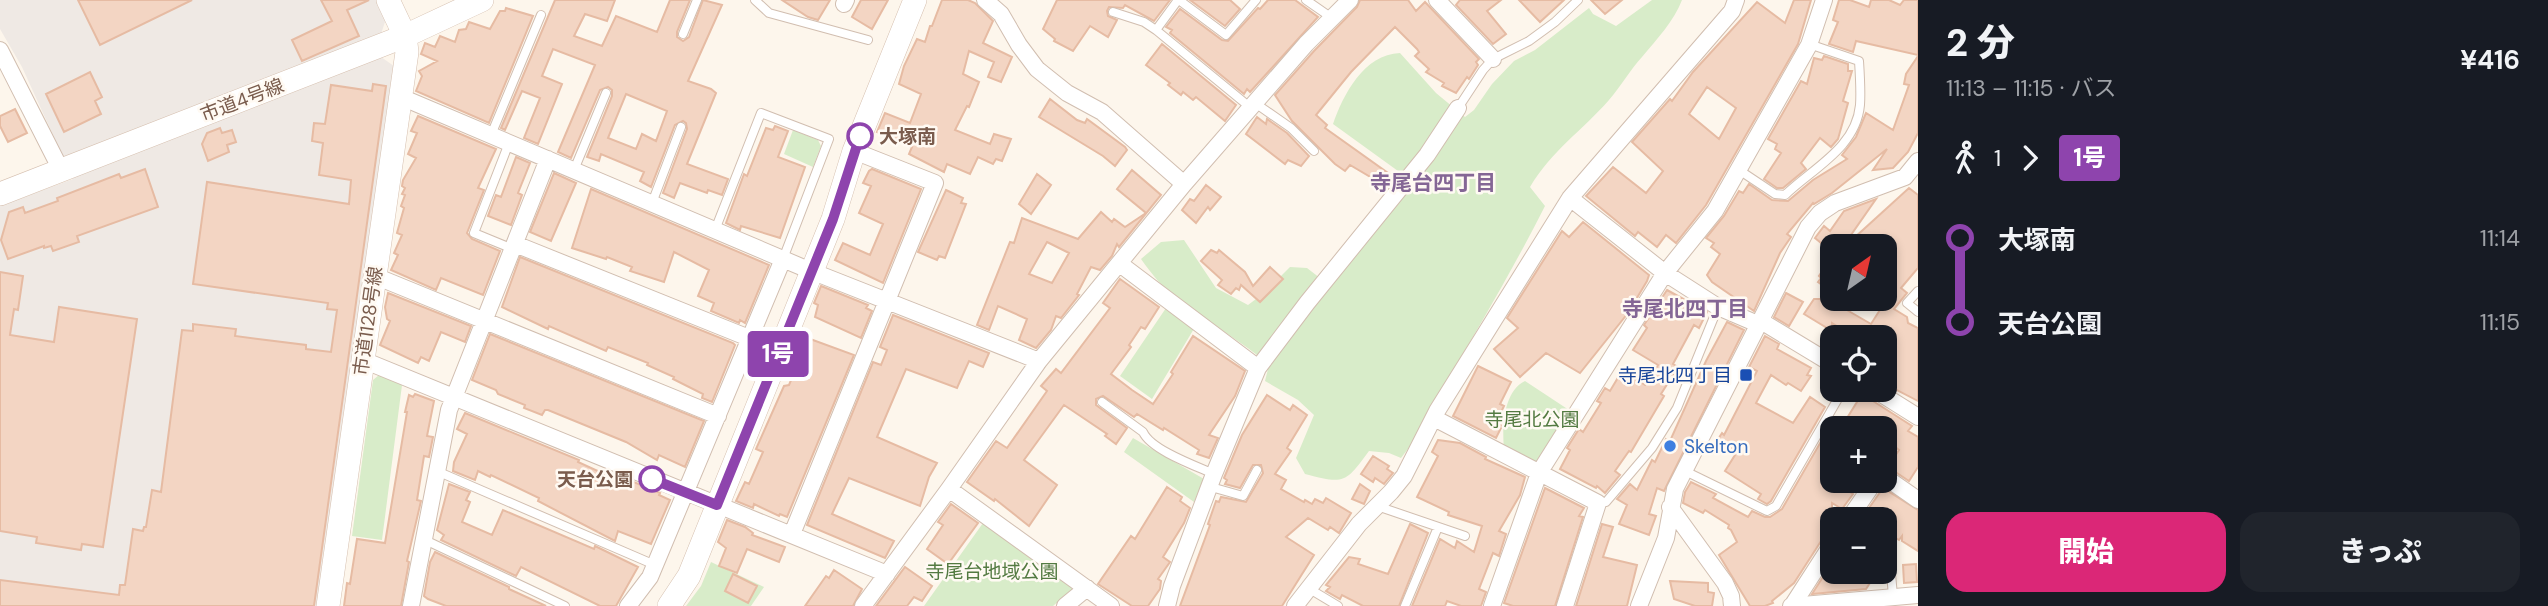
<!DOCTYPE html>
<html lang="ja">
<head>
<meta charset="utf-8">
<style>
  :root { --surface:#171b24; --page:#20242c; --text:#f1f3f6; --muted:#9ea1a6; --accent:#db2777 }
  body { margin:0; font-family:"DM Sans","Noto Sans JP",sans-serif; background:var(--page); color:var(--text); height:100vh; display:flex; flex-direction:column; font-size:26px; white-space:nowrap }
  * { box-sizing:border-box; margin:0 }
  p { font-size:23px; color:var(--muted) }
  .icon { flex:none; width:38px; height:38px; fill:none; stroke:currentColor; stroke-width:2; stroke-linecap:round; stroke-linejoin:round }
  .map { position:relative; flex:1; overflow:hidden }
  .panel { display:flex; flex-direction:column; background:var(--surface); width:630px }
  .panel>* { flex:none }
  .badge { padding:0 14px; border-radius:5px; font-size:24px; line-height:46px }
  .needle { width:46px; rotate:34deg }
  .tools { position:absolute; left:1820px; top:234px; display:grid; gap:14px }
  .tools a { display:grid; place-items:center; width:77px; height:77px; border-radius:14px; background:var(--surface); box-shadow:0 4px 10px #0003; font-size:35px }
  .map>.badge { position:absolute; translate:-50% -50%; box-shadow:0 0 0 4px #fff }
  .legs { display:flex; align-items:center; gap:10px; height:77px; padding:0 28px; font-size:23px }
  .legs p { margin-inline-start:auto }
  .summary { display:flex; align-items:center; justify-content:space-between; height:119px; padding:0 28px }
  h1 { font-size:38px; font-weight:800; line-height:52px }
  .action { display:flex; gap:14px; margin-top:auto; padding:14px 28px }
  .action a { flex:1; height:80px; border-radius:21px; background:var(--accent); color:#fff; font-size:28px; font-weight:800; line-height:80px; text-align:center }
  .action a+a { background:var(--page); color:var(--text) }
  ul { padding:0 28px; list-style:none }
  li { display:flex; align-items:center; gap:24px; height:84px; font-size:26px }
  li i { display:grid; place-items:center; width:10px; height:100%; margin:0 9px; background:currentColor }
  li i::after { content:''; width:18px; height:18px; margin:-9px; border:5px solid; border-radius:50%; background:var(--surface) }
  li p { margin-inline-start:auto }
  li:first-child i { background:linear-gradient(#0000 50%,currentColor 0) }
  li:last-child i { background:linear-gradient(currentColor 50%,#0000 0) }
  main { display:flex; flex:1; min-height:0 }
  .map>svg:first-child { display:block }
</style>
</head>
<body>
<main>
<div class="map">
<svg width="1918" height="606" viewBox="0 0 1918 606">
  <rect width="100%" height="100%" fill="#fdf6ec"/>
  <path fill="#efe9e4" d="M0,0H377L386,19L381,34V57L394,66L319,606H0V206L73,179L22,67L0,29Z"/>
  <path fill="#d8ecc9" d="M1652,0H1682C1674,21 1657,39 1642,57C1630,70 1621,86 1609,100C1582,131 1552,150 1530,187L1545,206C1515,265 1482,322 1448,379C1432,405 1421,434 1401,458L1389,453L1369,451C1345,484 1344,484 1305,474L1296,458L1314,415L1298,400L1265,381L1269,365C1234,334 1190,314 1158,281C1152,274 1146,266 1141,259L1161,242L1184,240L1216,288L1248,305L1264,293L1290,267L1307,268L1329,285L1409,189L1398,171L1333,124C1343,95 1364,54 1400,53L1436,93L1465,117L1474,110L1492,84L1514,61L1535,50L1589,8L1593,14L1616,26Z
    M793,130L818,140L821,146L813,167L784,154Z
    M1166,308L1195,327L1152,399L1120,376Z
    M379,375L402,385L382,540L352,536L373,380Z
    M1525,381L1569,410L1536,462L1504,449C1502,429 1503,391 1525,381Z
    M1133,438L1204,479L1194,502L1124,452Z
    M983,523L1074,588L1053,606H924Z
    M711,562L764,587L751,606H686L701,586Z"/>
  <path fill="#f3d5c3" stroke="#e6bba3" stroke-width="2" fill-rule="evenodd" d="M78,0H192L100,45Z
    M321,0H369L347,10L359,36L302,61L292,40L332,21Z
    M555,0H615L607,21L585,14L574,36L602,46L616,16L657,32L670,0H690L677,32V37L683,41L689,37L703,0L722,5L688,81L711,89L716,93L687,164L728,179L722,195L708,190L707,193L680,183L674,198L663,193L687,129L686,123L683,121L675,125L651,187L640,181L644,172L601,154L599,161L587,157L612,96V90L608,87L600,90L571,158L558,152L595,65L553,49L542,76L562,84L538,144L524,138L540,98L522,91L505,130L501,128ZM626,94L667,111L656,141L642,134L636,149L608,138Z
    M782,0H830L818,20L808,17Z
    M861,0H888L872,29L852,17Z
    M942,0H968L975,3L993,21L983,43L1012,57L1001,82L988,77L994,62L969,51L963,74L979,82L969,107L967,106L955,130L990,144L994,134L1011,139L1002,161L996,159L993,164L978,157L970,174L947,164L944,172L909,154L912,147L877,132L885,113L910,123L921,94L899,84L904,66L917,39L925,42L930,26H932Z
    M1057,0H1170L1154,21L1125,5L1123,8L1109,7L1107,11L1108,16L1117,20L1108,37L1090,26L1073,51L1054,41L1055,39L1043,29Z
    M1190,0H1230L1240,9L1225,26Z
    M1268,0H1295L1318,17L1250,92L1247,89L1244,94L1170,33L1172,30L1166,27L1180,9L1222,40L1228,41L1258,8L1260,9Z
    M1360,0H1408L1416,11L1425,2L1479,59L1476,62L1478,65L1469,79L1467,77L1456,93L1442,86L1444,83L1426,72L1429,69L1415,56L1419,52L1417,49L1395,27L1351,72L1316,115L1327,125L1325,128L1395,178L1385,190L1376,184L1377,181L1350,165L1345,171L1335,164L1292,121L1275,95L1314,51L1357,7Z
    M1460,0H1501L1487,11L1506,34L1493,44L1456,5Z
    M1519,0H1564L1540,22Z
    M1591,0H1622L1605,14Z
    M1794,0H1811L1798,44L1706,205L1676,243L1666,235L1657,247L1638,232L1635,236L1586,196L1613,167L1646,193L1663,171L1632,142L1670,99L1672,101L1693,72L1757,2L1785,23ZM1707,87L1736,108L1719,139L1689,114Z
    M1839,0H1850L1869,7L1871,0H1889L1900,5L1904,0H1918V55L1856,41L1853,52L1829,44L1838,22L1833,20Z
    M506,8L533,16L489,123L416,91L422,76L419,71L437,61L421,54L425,43L435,47L440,36L455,42L459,30L466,29L469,22L490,29L500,11H505Z
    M1162,44L1236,105L1225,121L1196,97L1193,100L1183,92L1181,95L1168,85L1170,83L1146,65Z
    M1824,56L1848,64V71H1852L1843,101L1848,103L1838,139L1831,147L1820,138L1801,163L1806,169L1783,188H1777L1764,179L1781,153L1775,149L1777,144L1768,139L1801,81L1807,84L1814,58L1822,60Z
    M1918,56V133L1908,152L1893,168L1873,170L1887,149L1832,193L1814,204L1813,203L1787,234L1791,237L1780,253L1754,311L1712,282L1707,275L1720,254L1711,247L1714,243L1706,238L1724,216L1739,191L1743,193L1749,184L1772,200L1788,201L1813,180L1847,159L1842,155L1856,137L1866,113L1893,130L1909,85L1904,84L1906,74Z
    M90,72L102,97L95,101L101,114L64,132L46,94Z
    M373,84L386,86L314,606H0V580L119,595L120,585H125L133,529L143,531L144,527H146L152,490L161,492L182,330L193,331V324L236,329L235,336L306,345V349L331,352L337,310L327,309L328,303L193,284L207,182L349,204L351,180L319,175L323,143L312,141L314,123L325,124L331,85L372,91Z
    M1050,99L1077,120L1085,123L1087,119L1125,147L1127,150L1115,166L1103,156L1039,117Z
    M15,109L27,133L8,142L0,126V116Z
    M418,116L496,149L478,188L484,190L467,233L472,239L500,251L483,295L441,278L436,290L391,270L398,255L394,253L402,235L397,233L404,208L401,206L405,195L402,194L405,188L402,186L403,180L416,158L408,154L417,133L411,131Z
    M1257,117L1266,124L1267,119L1287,133L1309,156L1301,166L1288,160L1285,164L1246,134Z
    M775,126L788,131L778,157L805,167L780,238L741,226L740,230L726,223L744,174L747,176L766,128L773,130Z
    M220,128L222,133L232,130L236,142L227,145L229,152L208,161L202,144L207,133Z
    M516,157L530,163L518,193L522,195L511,225L488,216L496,195L501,197Z
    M145,169L158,207L77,236L79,242L53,251L51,246L44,248V246L8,259L1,240L9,212L23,207L25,213L58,201L57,198L119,174L121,178Z
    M872,169L921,189L883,283L835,260L843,243L870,255L883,224L859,213L871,186L863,183L869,171Z
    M1132,170L1161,195L1119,247L1117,244L1112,256L1100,270L1091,267L1077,294L1079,295L1061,318L1056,316L1051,330L1036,348L1019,340L1027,319L998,306L989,330L977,325L1010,242L1014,243L1022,218L1078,239L1101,212L1112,222L1114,219L1125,227L1146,213L1117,189ZM1047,242L1069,253L1052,283L1029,274Z
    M554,173L576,183L551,241L530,232Z
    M1037,174L1051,185L1031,214L1019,204Z
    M1206,185L1221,197L1210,210L1208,207L1196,223L1182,210L1190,199L1194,201Z
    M1909,188L1918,195V268L1901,288L1907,293L1894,309L1907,317L1908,323L1918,328V401L1885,384V338H1856L1832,323V331L1804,314L1814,299H1845L1840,306L1871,324L1885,302V275L1894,265L1885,258V247H1826L1815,238L1824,226L1830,231L1844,211L1876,199L1851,235L1854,238Z
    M591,189L769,265L745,323L740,320L739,323L711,311L714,303L698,296L709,270L674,252L664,282L630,271L632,267L607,257L606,259L572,248Z
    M946,190L963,198L961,203L966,204L945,258L939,256L937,260L918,252Z
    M1583,222L1649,275L1647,281L1628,313L1580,373L1546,353L1520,377L1494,349L1518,328L1507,318L1562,231L1569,237Z
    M1211,250L1217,253L1219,250L1245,272L1253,286L1270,267L1283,279L1260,302L1241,285L1239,290L1236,288L1231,294L1218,285L1222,280L1201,261Z
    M520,257L733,343L735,345L712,402L702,398L703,394L673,379L674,377L647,365L648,363L608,347L606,351L549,326L548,329L502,307Z
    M1832,257V292L1818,282L1821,278L1819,276Z
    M0,272L23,276L18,310L14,309L10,335L54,342L59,307L137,319L103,547L82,544L81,550L36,543L37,537L0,531Z
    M1120,279L1159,307L1145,329L1141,327L1129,345L1131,347L1111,374L1132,390L1153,404L1173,374L1171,372L1193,336L1245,371L1235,396L1209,435L1218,438L1209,458L1197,454L1199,450L1164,428L1163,430L1137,414L1134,417L1103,396L1096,399V405L1127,428L1116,444L1105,436L1107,434L1064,405L1024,460L1057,485L1029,526L995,499L994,501L967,482L996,441L1007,448L1047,391L1041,386L1056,369L1061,373L1110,308L1103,303Z
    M821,286L868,305L866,308L872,311L861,338L815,317L818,305L814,303Z
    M1667,290L1707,312L1699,328L1694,325L1673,364L1678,367L1661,394L1664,396L1631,452L1629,451L1615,471L1620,475L1605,493L1597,486L1596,488L1560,469L1570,450L1567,448L1579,429L1583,432L1601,403L1597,401L1605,388L1610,391L1622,371L1645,385L1658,365L1633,350L1647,328L1644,325Z
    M388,293L471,326L465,342L441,332L429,361L421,357L418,363L380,345L390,321L387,319L385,307Z
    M1786,293L1803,302L1789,326L1774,317Z
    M893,315L989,353L983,367L969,361L957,388L906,369L877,437L937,463L929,477L920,506L849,478L832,514L894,541L885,558L807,525L873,362L881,365L887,350L880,347Z
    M1727,322L1744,330L1664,491L1657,488L1649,514L1656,516L1649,535L1619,524L1627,505L1617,499L1630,484L1637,490L1652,460L1655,462L1666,439L1670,441L1706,361Z
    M490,334L704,421L685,467L659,455L657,460L626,442L548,410H545L542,415L524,408L525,405L498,394L496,390L472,380Z
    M802,336L854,355L787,517L780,514L779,516L754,504L753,508L736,501L745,482L749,484L763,452L756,449L784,386L789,385L802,354L796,352Z
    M1765,336L1779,344L1777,349L1811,368L1807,375L1811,376L1801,391L1788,383L1786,385L1771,375L1756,403L1793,423L1810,397L1825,407L1771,501L1767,504L1758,499L1761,494L1725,471L1735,455L1715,444L1722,433L1724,435L1757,371L1749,367Z
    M1478,366L1511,382L1500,404L1504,406L1496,423L1502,426L1496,438L1453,416Z
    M415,394L434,401L427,436L433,437L429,457L424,456L417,500L421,501L407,561L409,562L401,606H344L347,583L350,584L357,539L385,543L407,412H405L409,395L413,397Z
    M1862,394L1912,426L1908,431L1918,437V467L1909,481L1888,467L1899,450L1885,439V429H1854L1844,423Z
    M1267,395L1290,410L1293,405L1307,415L1287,448L1291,451L1275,474L1286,480L1281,489L1304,502L1305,500L1312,504L1315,499L1323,503L1326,498L1351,513L1339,533L1330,527L1328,530L1308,518L1286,537L1314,555L1282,606H1180L1210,525L1208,524L1216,501L1219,502L1221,497L1246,502L1263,473L1261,465H1253L1240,488L1225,484L1227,480L1224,478L1242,435Z
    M465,413L579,460L578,462L615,479L617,475L660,493L659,495L670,500L651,544L618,531L615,541L538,501L539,498L491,475L490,477L478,471L475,480L453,471L454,462L467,434L457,429Z
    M1823,438L1832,443V481L1853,494L1842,509L1832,503V534L1823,538L1794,583L1772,601L1773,603L1765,606H1750L1719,555L1737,542L1731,530L1728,528L1729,525L1705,510L1703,513L1683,503L1685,492L1691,482L1716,494L1713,498L1748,517L1752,511L1765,517H1770L1782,509Z
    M1438,440L1460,443L1486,457L1485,459L1525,477L1520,495L1499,531L1506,534L1499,556L1493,553L1479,589L1486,592L1481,606H1461L1447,601L1445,606H1412L1440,539L1455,548L1457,541L1474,552L1482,526L1448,515L1449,512L1417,497L1438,456L1432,452Z
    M1373,456L1389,466L1387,469L1393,473L1384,484L1375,478L1373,482L1361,474Z
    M449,484L470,492L466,500L470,502L462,522L492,535L503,510L594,549L595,546L638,567L616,606H600L521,567L516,576L441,540L444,535L437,530Z
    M1360,484L1370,491L1364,504L1352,499Z
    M1167,487L1182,497L1180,501L1190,508L1184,523L1163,557L1170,562L1158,579L1161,581L1160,589L1148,606H1132L1098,584L1131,536L1135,539Z
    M1545,488L1584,508L1579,516L1583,517L1555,606H1513L1504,603Z
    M1883,488L1918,510V551L1902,541V536L1899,540L1885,531V520L1862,518Z
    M951,504L978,523L948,564L927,549L943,525L938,522Z
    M727,520L745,527L753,533L752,535L785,547L779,562L747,549L737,573L719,566L726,548L718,542Z
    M1410,524L1428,533L1399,606H1363L1342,595L1340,599L1326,591L1330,587L1326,585L1349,557L1360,559L1358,564L1388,574Z
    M1602,524L1613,527L1603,557L1637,565L1627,606H1576Z
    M435,552L509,587V589L546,606H446L428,599L424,596L430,562Z
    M1832,563V572H1877L1866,589L1812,594Z
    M1916,564L1917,582L1904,583L1903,565Z
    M905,567L932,586L922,601L914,597L907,606H876Z
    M834,570L862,589L853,606H805L826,576L829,578Z
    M733,574L757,586L748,603L725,591Z
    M1670,581L1708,583V592L1714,593L1712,606H1695L1674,599Z"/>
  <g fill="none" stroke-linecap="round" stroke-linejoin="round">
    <g stroke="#d1beb0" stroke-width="10">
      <path id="lane" d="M755,0L769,13L868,40
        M1178,0L1156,30L1251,108
        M1179,0L1226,35L1256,0
        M1306,0L1332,18
        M1113,12L1144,22L1156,30
        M683,34L697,0
        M1255,103L1291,128L1314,151
        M1458,108L1483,70L1493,59L1529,41L1555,22L1578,0
        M491,135L541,15
        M509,143L474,233L513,249
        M574,170L606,93
        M1739,170L1775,194L1785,195C1813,168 1856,148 1860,105C1861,91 1860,76 1859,61L1809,44
        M652,203L681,127
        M715,230L761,113L829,139L783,259
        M1918,291L1907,303L1918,312
        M1102,402L1143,432C1151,450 1196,466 1214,474
        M1685,471L1767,511L1776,506L1843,390
        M439,472L655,565
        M1211,487L1243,496L1257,470
        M1598,503L1606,502L1652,448L1677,408L1718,307
        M1377,506L1465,536
        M425,540L565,606
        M1885,547L1889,551L1893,596
        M1308,588L1338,606
        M1405,606L1438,527"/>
    </g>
    <g stroke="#d1beb0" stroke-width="18">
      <path id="street" d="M985,0L1001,14L1019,45L1037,69L1067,93L1102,112L1184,184
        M1437,0L1493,59
        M844,4L846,0
        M0,50L62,172
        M401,97L811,271L1039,361
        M1570,198L1665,273L1718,307L1760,325
        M515,244L749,338
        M1120,264L1258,368
        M375,276L718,416
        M1761,321L1832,364
        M363,360L887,574
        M1875,390L1918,417
        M1434,418L1598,503L1565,606
        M1885,477L1918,500
        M949,489L1111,606
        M1670,507L1725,583L1731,596L1732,606
        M1848,520L1875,481
        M792,534L935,183L854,151
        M411,606L449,410L548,159
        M628,606L650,577L783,259
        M863,606L949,489L1039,361L1184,184L1306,44L1350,0
        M1065,606L1087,588
        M1167,606L1172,586L1214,474L1258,368L1307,303L1427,155L1458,108
        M1295,606L1359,524L1391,492L1404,476L1437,411L1570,198L1732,11L1736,0
        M1492,606L1539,473L1665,273L1715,211L1809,45L1824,0
        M1639,606L1666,538L1675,489L1808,227L1820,213L1835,203L1905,177L1918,161
        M1791,606L1918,595
        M1792,606L1832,544"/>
    </g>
    <g stroke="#d6c0b0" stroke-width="24">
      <path id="secondary" d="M0,194L405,36L482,0
        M328,606L407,52L405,36L388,0
        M669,606L689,576L833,219L854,151L915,0"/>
    </g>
    <use href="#lane" stroke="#fff" stroke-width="8"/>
    <use href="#street" stroke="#fff" stroke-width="16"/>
    <use href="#secondary" stroke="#fff" stroke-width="23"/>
  </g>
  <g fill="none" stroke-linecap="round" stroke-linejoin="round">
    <g stroke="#fff" stroke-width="16">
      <path id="line-1" d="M652,479L717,505L833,219L860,136"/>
    </g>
    <use href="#line-1" stroke="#8e44ad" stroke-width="10"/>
  </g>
  <g fill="#fff" stroke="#8e44ad" stroke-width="3.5">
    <circle cx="860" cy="136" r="12"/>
    <circle cx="652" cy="479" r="12"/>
  </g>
  <rect fill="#1a4fb4" stroke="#fffaf3" stroke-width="2.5" x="1739" y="368" width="14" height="14" rx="3.5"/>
  <circle fill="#3f7fe0" stroke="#fffaf3" stroke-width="2.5" cx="1670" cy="446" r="7"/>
  <g text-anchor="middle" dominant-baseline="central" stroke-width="5" stroke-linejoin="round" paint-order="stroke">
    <g font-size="19" fill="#7a5c4d" stroke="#fffaf3">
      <text transform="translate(242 100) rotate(-21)">市道4号線</text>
      <text transform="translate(368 321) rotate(-82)">市道1128号線</text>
    </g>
    <g font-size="19" font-weight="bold" fill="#7a5c4d" stroke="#fffaf3" text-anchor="start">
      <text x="879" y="136">大塚南</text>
      <text x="633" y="479" text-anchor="end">天台公園</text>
    </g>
    <g font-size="19" fill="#164399" stroke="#fffaf3" text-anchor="end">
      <text x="1732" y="375">寺尾北四丁目</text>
    </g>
    <g font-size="19" fill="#537a41" stroke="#fffaf3">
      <text x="1532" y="419">寺尾北公園</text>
      <text x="992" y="571">寺尾台地域公園</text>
    </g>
    <g font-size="19" fill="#366cbe" stroke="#fffaf3" text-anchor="start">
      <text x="1684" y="446">Skelton</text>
    </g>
    <g font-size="21" font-weight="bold" fill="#846695" stroke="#fffaf3">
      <text x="1433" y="183">寺尾台四丁目</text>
      <text x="1685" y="309">寺尾北四丁目</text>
    </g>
  </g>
</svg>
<div class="tools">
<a><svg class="needle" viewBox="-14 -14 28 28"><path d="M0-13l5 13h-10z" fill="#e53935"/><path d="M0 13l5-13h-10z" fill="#9ea1a6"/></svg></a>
<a><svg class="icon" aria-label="locate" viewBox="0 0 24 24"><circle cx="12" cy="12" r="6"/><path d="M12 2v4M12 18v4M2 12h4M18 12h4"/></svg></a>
<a>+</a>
<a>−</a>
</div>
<b class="badge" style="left:778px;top:354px;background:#8e44ad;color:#fff">1号</b>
</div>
<section class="panel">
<div class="summary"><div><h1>2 分</h1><p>11:13 – 11:15 · バス</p></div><b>¥416</b></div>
<div class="legs"><svg class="icon" aria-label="walk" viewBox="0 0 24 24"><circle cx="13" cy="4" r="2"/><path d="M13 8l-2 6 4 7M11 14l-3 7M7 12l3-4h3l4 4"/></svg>1<svg class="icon" aria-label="forward" viewBox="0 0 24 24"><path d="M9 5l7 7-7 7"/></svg><b class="badge" style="background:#8e44ad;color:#fff">1号</b></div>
<ul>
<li><i style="color:#8e44ad"></i><b>大塚南</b><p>11:14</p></li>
<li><i style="color:#8e44ad"></i><b>天台公園</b><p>11:15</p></li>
</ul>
<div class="action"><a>開始</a><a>きっぷ</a></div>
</section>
</main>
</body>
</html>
